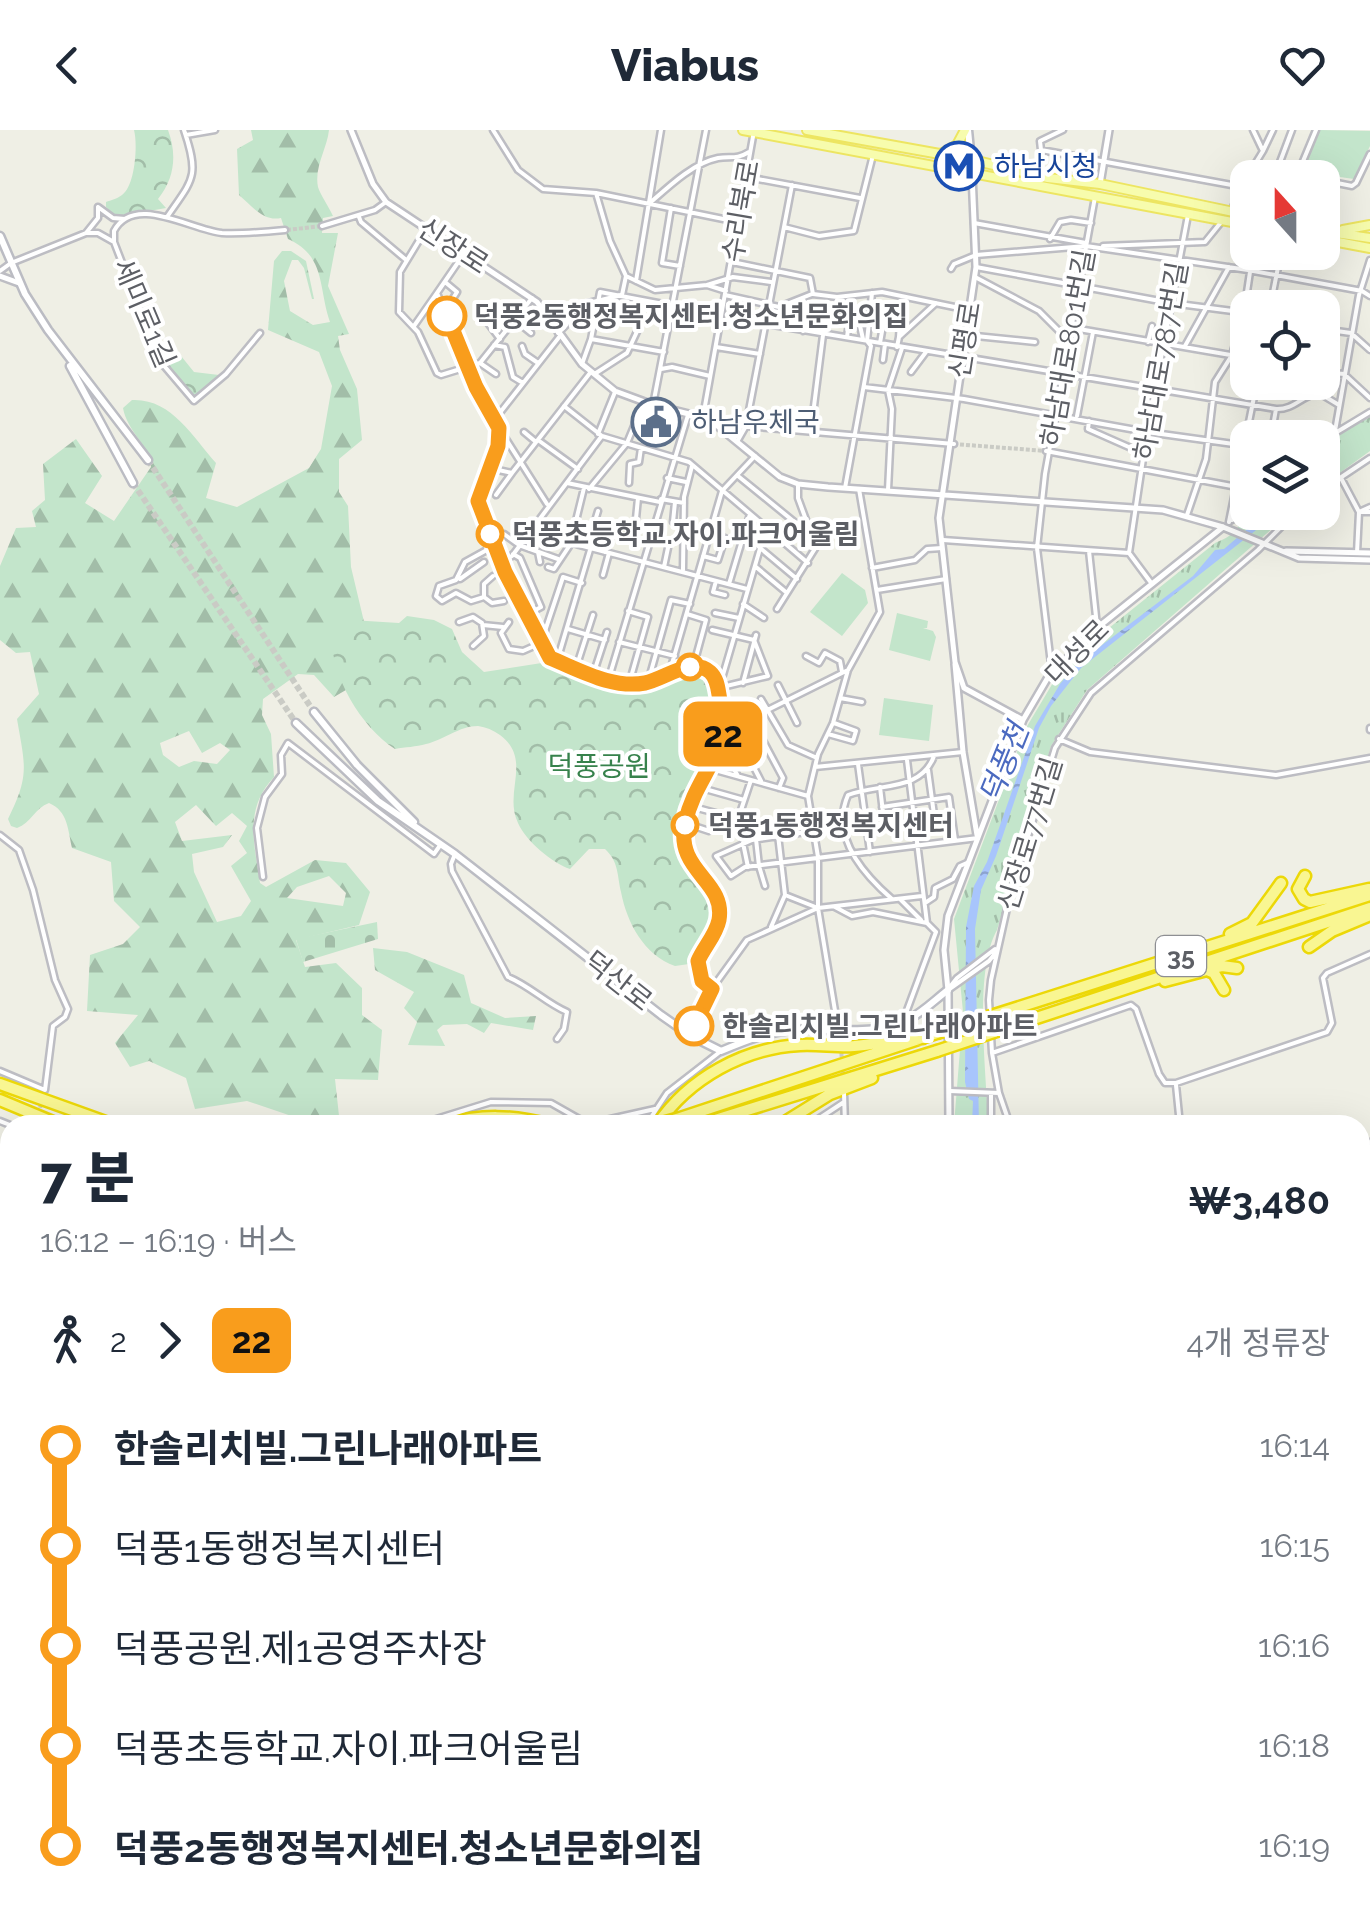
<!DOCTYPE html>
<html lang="ko">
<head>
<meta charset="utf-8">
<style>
  :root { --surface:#fff; --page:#f2f2f3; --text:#1f2937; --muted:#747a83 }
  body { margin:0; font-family:Raleway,"Noto Sans KR",sans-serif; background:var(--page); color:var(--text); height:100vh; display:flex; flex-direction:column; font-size:38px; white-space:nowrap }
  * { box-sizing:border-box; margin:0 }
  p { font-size:32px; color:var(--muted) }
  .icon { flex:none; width:55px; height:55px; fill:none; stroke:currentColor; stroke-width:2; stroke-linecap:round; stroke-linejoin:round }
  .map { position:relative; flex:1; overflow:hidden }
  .sheet { position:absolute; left:0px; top:985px; width:1370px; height:802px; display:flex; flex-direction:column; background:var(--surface); border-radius:30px 30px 0 0; box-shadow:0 10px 40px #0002 }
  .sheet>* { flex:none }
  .badge { padding:0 20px; border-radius:15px; font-size:35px; line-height:65px }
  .needle { width:65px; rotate:339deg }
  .tools { position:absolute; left:1230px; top:30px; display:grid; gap:20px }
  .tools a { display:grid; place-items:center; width:110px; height:110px; border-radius:20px; background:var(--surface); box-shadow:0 10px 40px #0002; font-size:50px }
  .map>.badge { position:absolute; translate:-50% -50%; box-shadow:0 0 0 5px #fff }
  .legs { display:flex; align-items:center; gap:15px; height:110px; padding:0 40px; font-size:32px }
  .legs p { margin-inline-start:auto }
  .headline { display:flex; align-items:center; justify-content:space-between; height:170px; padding:0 40px }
  h1 { font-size:55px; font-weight:800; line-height:75px }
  ul { padding:0 40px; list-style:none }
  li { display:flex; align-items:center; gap:35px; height:100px; font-size:38px }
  li i { display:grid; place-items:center; width:15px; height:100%; margin:0 12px; background:currentColor }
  li i::after { content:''; width:25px; height:25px; margin:-12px; border:8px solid; border-radius:50%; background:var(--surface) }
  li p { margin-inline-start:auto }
  li:first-child i { background:linear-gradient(#0000 50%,currentColor 0) }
  li:last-child i { background:linear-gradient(currentColor 50%,#0000 0) }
  header { display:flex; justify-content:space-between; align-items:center; height:130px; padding:0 40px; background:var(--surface); font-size:45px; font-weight:800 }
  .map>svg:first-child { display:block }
</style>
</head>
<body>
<header><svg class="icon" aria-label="back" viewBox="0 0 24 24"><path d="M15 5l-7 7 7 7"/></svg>Viabus<svg class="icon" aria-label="heart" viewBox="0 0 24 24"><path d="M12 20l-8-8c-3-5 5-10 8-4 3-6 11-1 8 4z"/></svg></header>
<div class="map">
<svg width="1370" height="1787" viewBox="0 0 1370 1787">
  <defs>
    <pattern id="grass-tufts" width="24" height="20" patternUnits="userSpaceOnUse" patternTransform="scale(2.5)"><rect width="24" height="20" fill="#c3e5cb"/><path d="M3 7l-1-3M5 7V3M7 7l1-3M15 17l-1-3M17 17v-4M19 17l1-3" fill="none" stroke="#a2bda8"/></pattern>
    <pattern id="forest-firs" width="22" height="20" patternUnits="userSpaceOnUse" patternTransform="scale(2.5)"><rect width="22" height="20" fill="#c3e5cb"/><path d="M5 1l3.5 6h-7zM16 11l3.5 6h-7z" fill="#a2bda8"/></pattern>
    <pattern id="cemetery-stones" width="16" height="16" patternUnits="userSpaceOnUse" patternTransform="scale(2.5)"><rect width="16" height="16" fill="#c3e5cb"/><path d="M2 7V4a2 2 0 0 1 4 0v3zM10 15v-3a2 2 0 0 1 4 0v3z" fill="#a2bda8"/></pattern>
    <pattern id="park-crowns" width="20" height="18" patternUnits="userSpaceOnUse" patternTransform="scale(2.5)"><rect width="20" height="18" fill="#c3e5cb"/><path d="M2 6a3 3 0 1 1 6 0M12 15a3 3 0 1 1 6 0" fill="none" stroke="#a2bda8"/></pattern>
    <pattern id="water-ripples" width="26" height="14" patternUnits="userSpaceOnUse" patternTransform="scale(2.5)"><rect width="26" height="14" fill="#a8c5fc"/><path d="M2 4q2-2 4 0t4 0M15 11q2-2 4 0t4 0" fill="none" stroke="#8ca3d0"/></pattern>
  </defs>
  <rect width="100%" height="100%" fill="#efefe5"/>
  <path fill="url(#grass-tufts)" d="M1370,287V321L1323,355L1322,318L1339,303Z
    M1249,383H1290L1087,560L1051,616L997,800C973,842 987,945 988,995H954L963,882L954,789L1026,598L1057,546L1089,514L1215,413C1238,404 1235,398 1249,383Z"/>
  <path fill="url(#forest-firs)" fill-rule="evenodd" d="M251,0H329C327,19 314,37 318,57C320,64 329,77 333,86L323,88L322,103H338L328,156L349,204L338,206L340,220L357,259L362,310L339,329V362L348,376L351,437L365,496L409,500L621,724L521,634L515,612L503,599L351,557L334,567L314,545L298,544L263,569L262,585L271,604L274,647C244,679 254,712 260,753L266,757L315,730L346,733L370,762L359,795L296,810L305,837L336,833L362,858V885L382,900L378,950L335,949L340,995H318L247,971L195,979L186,948L149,931L130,937L115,913L138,885L87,881L90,825L123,814L140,797L114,771L111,732L72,718C68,700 68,681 49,673C35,678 31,693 17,698L11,696L8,689C30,645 25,636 17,589L39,564L30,522L16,523L0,510V436L16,398L36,397L32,381L45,370L43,334L76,309L102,346L85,373L114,391L151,337C149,315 127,301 123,278L132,270C171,268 192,306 216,333L206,368L237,377L309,338L321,319L332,256L319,222L268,200L274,131L282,121H291L306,131L314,169H312L304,138L298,130H292L284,151L290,181L313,195L330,192C318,157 326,126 288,109L281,88C263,92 251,75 239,65L237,19L253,10ZM189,601L202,623L220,613L230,620L217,634L194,631L179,637L163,625L160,613ZM196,675L216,696L232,683L247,696L239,711L247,723L231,736L251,771L241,786L217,792L194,742L192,724L223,717L232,705L182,711L175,692ZM329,746L346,763L343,776L287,768L297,757Z
    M373,818L407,822L464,845L471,873L505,888L536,886L533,900L491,893L484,903L467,894L443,895L437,900L445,916L408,915L417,892L404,878L414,862L375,840Z
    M10,1258V1778H471V1787H455L450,1781L445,1787H0V1266L3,1268Z"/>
  <path fill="url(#cemetery-stones)" d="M377,792L378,809L303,832L296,809Z"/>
  <path fill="url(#park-crowns)" d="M134,0H168C177,24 175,48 158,69L166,78L116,87L106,77V72C111,70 117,69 122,65C135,56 138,15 134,0Z
    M168,220L177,221L194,242L219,245L197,265L189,264L166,236L163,225Z
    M407,486L434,490L452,499L462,522L484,542L548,532L621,558L655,556L696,540L712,549L718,608L692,650L682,673L677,714L680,724L708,762L715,780L710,799L689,834L675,836C644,825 627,793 621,762C617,745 619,732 605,719H589L570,739C552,733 526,711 518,693C503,662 533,630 500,605C493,600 486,597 478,596C459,596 444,610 426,614C416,617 405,617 395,619C360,596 332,547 331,505L351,490L399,493Z"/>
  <path fill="#c3e5cb" d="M1320,0L1370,1V16L1354,49L1305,42L1303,39Z
    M842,443L865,460L868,473L842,506L810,482Z
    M897,483L928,491L927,498H923L933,501L936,507L930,531L889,520Z
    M884,568L933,575L929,611L879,605Z"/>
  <path fill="url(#water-ripples)" d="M1266,383H1272L1255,401L1081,538L1051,576L1039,598L996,726L981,760L975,799L979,995H972L973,971L969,969L965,952L966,797L974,756L987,732L1035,596L1060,554L1077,534L1193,446L1215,420L1224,419Z"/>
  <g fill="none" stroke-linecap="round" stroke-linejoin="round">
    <path stroke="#cacbc5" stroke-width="4" stroke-dasharray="4 2" stroke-linecap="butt" d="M287,100L322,96
      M954,314L1046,321
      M841,917L843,948
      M35,995L42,971"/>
    <path stroke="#cacbc5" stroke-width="6" stroke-dasharray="6 3" stroke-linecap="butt" d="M148,330L314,582
      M133,353L296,593"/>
    <g stroke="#bdbdc3" stroke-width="9">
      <path id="minor" d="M493,0L518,40L543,59L596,63L738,92
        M1063,0L1040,11L1041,20L1248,58
        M186,5L215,0
        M1263,21L1273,0
        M1297,45L1308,48
        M747,47L860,68
        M1274,48L1292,0
        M1296,48L1316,0
        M1322,50L1352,56L1356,53L1370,24
        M650,73C668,57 693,33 718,28C731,26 736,30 749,22
        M98,77L113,88L125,89
        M671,78L662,133L680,136
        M1232,80L1241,57L1263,21L1253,0
        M167,87C193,49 200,47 184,0
        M359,87L361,92L405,129
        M974,93L1086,113
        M322,96L375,80L386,72
        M784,97L819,106L854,101L873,25
        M426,99L400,142L399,182L418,202L437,243L441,245L480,233L532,168
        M86,103L98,88V77
        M1050,109L1060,92L1071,90L1091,93
        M1103,116L1205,112L1222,91
        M463,125L437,163L476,257L499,298L497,316L477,371C489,403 528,513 553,529C573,542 609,556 633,554C686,551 719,500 723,595C725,630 685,667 683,709C681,741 725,755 719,790C716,805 704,818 698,831L702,851L712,859
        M732,132L810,148L813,164L837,167L882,162L969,180
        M976,137L1171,173L1248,183
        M951,139L954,134L976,125L1086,116L1248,140L1362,161L1370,166
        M0,141L11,133L86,103H98L114,112
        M626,146L655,160L707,155L726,161
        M975,147L1039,181L1059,201L1072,203
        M636,151L661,0
        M445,152L457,162L452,170
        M707,155L733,147L771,152
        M725,165L779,177L812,164
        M789,173L791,178L813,182
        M827,177H839L837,167
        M839,177L858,187L863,209
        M1270,178L1281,122
        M838,188L846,189L850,185L847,207
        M485,189L500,209
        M515,190L531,203
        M767,194L1276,279C1294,280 1302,265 1319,263L1339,275
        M414,196L437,163
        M1073,198L1248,228
        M1322,199L1351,203L1370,220
        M803,201L807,181
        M260,203L226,244L194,271L160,231L114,112V101C134,63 191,100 222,103C243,104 264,102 285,100
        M558,203L566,195L576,176L622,165L626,146L610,111L596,63
        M966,205L1035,212
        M899,207L900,193
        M591,209L664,222
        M1148,212L1152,196
        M880,213L884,190
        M494,215L505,217L513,247L523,253
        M522,216L525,224L538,233
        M1185,216L1229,137
        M716,217L760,224
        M897,217L899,207L936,173
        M1322,217L1325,200
        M883,230L885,214
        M480,233L496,244
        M582,234L591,209L600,162L721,185
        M661,239L672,237L710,246
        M911,242L926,222
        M1322,242L1344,244L1370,268
        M596,243L627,223L641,193
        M864,257L964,269L1147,302L1248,316
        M653,275L706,0
        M564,276L602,306L689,332L808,433
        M1077,286L1093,202
        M703,287L754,1
        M495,289L560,206
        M1089,291L1088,299L1131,318
        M746,296L954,314
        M499,298L547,374
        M811,300L823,205
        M1335,301L1359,165L1370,130
        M524,302L536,312
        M598,304L615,262
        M1271,308L1276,279
        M538,310L578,339
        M738,310L746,296L792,55
        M1322,311L1370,282
        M1046,321L1237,357
        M489,338L512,343L496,365
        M512,343L590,243
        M738,346L808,403
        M667,348L686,352
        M1341,348L1359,382H1370
        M567,353L660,372
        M629,353L630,334L639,332L641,318
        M845,358L871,216L867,211L872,163
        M589,359L627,313L644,272
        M888,360L892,279L888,260L902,218
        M1322,360L1370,328
        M661,369L684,373
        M1187,385L1206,329L1215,252L1232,225L1244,182L1253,122
        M1232,390L1248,377
        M673,392L675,372
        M1229,392L1257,252
        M531,399L579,415L747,459
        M504,404L519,415L558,429
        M628,406L635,399L638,368
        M943,410L1129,423L1152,454
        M494,416L465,432L456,450L439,456L436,466L442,471L456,463L471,471L484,467L492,473L504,471
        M587,417L598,381
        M759,417L797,449
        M1089,421L1097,496
        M538,422L540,432
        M605,422L612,403
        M1129,423L1147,302L1188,85
        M1357,423L1359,382L1370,377
        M513,424L520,428L541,477L526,485
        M703,426L718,430L725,408L710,405
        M501,432L512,426L601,307
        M548,437L554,439L570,415L584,358
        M664,437L669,413
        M756,437L787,463
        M872,438L915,430L927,419L942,418
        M683,440L684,367L692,336
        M603,445L609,423
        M460,449L484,432
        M716,451L713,462L725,465
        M729,454L750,384
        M877,460L946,449
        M484,467V454L493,446
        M743,474L764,488
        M777,479L816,417L798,368V354
        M628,481L648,487L629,554
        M715,483L739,488
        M687,484L706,490L694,534
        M459,492L473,487L482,493L484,506L473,516
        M509,492L501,503L509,519L523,521L541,513L563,447L582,453
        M483,495L503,497
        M568,499L605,510
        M712,500L754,510
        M619,512L675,526
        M806,526L819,533L825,523L840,531L842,542
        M557,531L590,420
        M576,538L593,485
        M1052,542L1037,418L1045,344L1095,67
        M669,544L722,361L755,326
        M593,545L607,502
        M608,551L688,285
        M648,552L671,470L690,474
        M743,553L756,505
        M717,555L723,545L766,398
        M778,555L797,593
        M718,558L768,546L754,510
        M840,568L862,572
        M761,569L788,615L817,628
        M743,573L783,648L779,658
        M733,597L761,651
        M1370,598V600
        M723,602L848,540
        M828,604L853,611L856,601L834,593
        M1059,609L1090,622L1276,645L1370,628
        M720,616L738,646
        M907,630L927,793L936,802
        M858,634L870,722
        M815,637L963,622
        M708,638L808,666
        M928,640L935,692
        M698,657L744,670
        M880,657L884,691L890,695L914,692
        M690,676L738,689L751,650
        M882,677L949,667L955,710
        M842,688L813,701L752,710L716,726L731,746L745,737L978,708
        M685,693L709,701
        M0,705L19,720L33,760L55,850L68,879L65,887L53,896L45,960L0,941
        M756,709L759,736L765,756
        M743,713L748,737
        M455,724L451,734L452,741L508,847C530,856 546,873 567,882L564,899L557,909
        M263,747L257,698L265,667L282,644L281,625L288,613L434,724L441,714
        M785,765L818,778L922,766
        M892,769C863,744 830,706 848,665C879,653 921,662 934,626
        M900,769L921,790
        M925,773L934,767L935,758L953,749L960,736L969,732
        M835,777L852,786L873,782L927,793
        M771,797L785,765L778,705
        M949,858L957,848L995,819
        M948,860L989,831L997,821
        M903,891L936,802
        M691,906L716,853L747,810L818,778
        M840,911L818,778V727L808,666L818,624L833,593L848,540L880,482L859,359
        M992,923L1131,875L1136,879L1159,944L1165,953H1176L1327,902L1332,893L1323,848L1327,843L1370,824
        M1176,955L1180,995
        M950,961L999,963
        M844,963L845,995
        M433,990L491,972L551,973L588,994L655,979
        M0,991L10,995
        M646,995L667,963L721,921
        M809,995L844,972
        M991,995V965
        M1010,995L999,963L992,923L989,870L991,850L1010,765L1055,618L1091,563L1258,420L1296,382
        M1360,1016L1370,1012
        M0,1030L10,1021
        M1360,1175L1370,1176
        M1360,1469L1370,1487
        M1360,1564L1370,1576
        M998,1778L1003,1787
        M1155,1778L1168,1783L1215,1787
        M1226,1787L1245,1778"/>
    </g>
    <g stroke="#bdbdc3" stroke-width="10">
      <path id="tertiary" d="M351,0L373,54L386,72L537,172L582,234L615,261L653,275L709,289L780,347L798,354L828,357L1163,380L1223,397L1299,428L1370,430
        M1100,54L1109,0
        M0,146L19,153
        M1286,421L1370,423
        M955,534L963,622L977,705
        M964,558L955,532L939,388L976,137L972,44
        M964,558L1023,590
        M949,995L948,860L944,820L948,786L1023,590L1047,549L1097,498L1223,397
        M1360,1554L1370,1550
        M1110,1778L1114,1787
        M693,1787L717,1778
        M712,1787L737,1778"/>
    </g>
    <g stroke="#bbbcc3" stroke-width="11">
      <path id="secondary" d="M968,0L972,41
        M0,106L25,164L48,200L148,330
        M70,236L133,353
        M314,582L357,635L414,692
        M296,593L378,671L455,724L661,885L691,906L721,921C745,911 769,901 795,900C834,897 874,908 911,888C924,881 936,869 948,860"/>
    </g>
    <g stroke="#ede561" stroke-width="12">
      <path id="primary" d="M743,0L1248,95
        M807,0L973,30L1048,48L1100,54L1248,85
        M941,24L957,15L965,0
        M1343,100L1370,95
        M1322,101L1370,108
        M1322,109L1370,118"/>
    </g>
    <g stroke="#ecd808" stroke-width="15">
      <path id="motorway" d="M1305,746L1298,759L1304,769L1310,772L1369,759
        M1230,804L1252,793L1281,753
        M1309,817L1332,801L1370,785
        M1208,839L1222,836L1237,838
        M1165,851L1207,840L1214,843L1224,860
        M991,886L1370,765
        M994,902L1370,778
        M0,954L114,995
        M0,970L60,995
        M680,988L937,903
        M443,995C481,984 513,985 550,995
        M657,995C689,948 744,918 800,915C818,914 836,917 854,916C878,914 900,908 923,908
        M699,995L937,921
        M780,995L830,964L872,948
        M619,1787L621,1778
        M639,1787L640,1778"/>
    </g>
    <use href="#minor" stroke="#fff" stroke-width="4"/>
    <use href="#tertiary" stroke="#fff" stroke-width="5"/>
    <use href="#secondary" stroke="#fff" stroke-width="6"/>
    <use href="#primary" stroke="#f7fcad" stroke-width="8"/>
    <use href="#motorway" stroke="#f9f692" stroke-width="10"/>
    <g stroke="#ecd808" stroke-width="15" stroke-linecap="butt">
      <path id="motorway-bridge" d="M937,903L991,886
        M937,921L994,902
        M655,995L680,988"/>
    </g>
    <use href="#motorway-bridge" stroke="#f9f692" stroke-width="10"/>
  </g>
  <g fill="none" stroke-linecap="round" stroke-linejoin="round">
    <g stroke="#fff" stroke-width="22">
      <path id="line-1" d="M447,186L476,257L499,298L498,316L478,371L505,442L550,528C580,540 612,559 645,553C665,549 692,526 710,542C718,549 718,561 720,570C730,629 697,641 685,693C675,742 726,750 719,790C716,805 704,817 698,831L702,851L712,859L694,896"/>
    </g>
    <use href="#line-1" stroke="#f99d1c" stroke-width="15"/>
  </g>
  <defs>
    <g id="metro-ring" transform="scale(2.5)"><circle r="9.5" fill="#fff" stroke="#1a4fb4" stroke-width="1.5"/><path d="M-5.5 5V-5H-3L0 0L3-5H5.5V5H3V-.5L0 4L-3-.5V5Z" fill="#1a4fb4"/></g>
    <g id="civic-ring" transform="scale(2.5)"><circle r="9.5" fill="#fff" stroke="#5c6f8a" stroke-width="1.5"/><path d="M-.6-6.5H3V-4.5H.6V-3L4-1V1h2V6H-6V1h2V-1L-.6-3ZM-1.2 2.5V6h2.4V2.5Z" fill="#5c6f8a"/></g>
  </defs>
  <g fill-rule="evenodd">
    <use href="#metro-ring" x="959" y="36"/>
    <use href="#civic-ring" x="656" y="292"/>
  </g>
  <g fill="#fff" stroke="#f99d1c" stroke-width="5">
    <circle cx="447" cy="186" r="18"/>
    <circle cx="490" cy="404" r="12"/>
    <circle cx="690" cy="537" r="12"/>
    <circle cx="685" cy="695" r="12"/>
    <circle cx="694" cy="896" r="18"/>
  </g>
  <g text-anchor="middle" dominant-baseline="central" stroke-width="8" stroke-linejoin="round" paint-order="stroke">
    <rect fill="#fff" stroke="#8e8f93" stroke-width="2.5" x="1156" y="806" width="50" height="40" rx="8"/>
    <g font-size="25" font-weight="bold" fill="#5d5f65">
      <text x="1181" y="826">35</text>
    </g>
    <g font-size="28" fill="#164399" stroke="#fff" text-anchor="start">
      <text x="994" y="36">하남시청</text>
    </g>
    <g font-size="28" fill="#5d5f65" stroke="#fff">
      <text transform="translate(741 81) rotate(-80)">수리북로</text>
      <text transform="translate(453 116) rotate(33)">신장로</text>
      <text transform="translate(144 183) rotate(67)">세미로1길</text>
      <text transform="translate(965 210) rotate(-81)">신평로</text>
      <text transform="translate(1068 218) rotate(-80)">하남대로801번길</text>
      <text transform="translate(1161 231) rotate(-80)">하남대로787번길</text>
      <text transform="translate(1077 522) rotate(-45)">대성로</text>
      <text transform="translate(1030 704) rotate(-73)">신장로77번길</text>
      <text transform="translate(618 851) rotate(38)">덕산로</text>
    </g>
    <g font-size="28" font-weight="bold" fill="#5d5f65" stroke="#fff" text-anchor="start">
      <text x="474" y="186">덕풍2동행정복지센터.청소년문화의집</text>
      <text x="512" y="404">덕풍초등학교.자이.파크어울림</text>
      <text x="708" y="695">덕풍1동행정복지센터</text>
      <text x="722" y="896">한솔리치빌.그린나래아파트</text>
    </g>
    <g font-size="28" fill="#4e5e75" stroke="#fff" text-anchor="start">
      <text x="691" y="292">하남우체국</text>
    </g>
    <g font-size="28" fill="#37824c" stroke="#fff">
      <text x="599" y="636">덕풍공원</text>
    </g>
    <g font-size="30" font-style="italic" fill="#4b6ac0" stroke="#fff">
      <text transform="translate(1004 633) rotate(-68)">덕풍천</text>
    </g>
  </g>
</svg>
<div class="tools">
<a><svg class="needle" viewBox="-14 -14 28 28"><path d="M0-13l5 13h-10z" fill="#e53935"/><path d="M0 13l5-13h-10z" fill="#747a83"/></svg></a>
<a><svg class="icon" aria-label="locate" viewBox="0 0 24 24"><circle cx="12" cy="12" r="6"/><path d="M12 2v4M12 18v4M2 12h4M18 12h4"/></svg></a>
<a><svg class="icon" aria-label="layers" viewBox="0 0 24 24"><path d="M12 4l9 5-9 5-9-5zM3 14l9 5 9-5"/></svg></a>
</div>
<b class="badge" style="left:723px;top:604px;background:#f99d1c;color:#111">22</b>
<section class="sheet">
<div class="headline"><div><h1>7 분</h1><p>16:12 – 16:19 · 버스</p></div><b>₩3,480</b></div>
<div class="legs"><svg class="icon" aria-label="walk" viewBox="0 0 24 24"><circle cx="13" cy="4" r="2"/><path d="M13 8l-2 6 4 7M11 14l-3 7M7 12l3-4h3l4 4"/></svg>2<svg class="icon" aria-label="forward" viewBox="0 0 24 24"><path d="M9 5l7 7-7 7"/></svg><b class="badge" style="background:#f99d1c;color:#111">22</b><p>4개 정류장</p></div>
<ul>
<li><i style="color:#f99d1c"></i><b>한솔리치빌.그린나래아파트</b><p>16:14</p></li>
<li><i style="color:#f99d1c"></i><span>덕풍1동행정복지센터</span><p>16:15</p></li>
<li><i style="color:#f99d1c"></i><span>덕풍공원.제1공영주차장</span><p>16:16</p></li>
<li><i style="color:#f99d1c"></i><span>덕풍초등학교.자이.파크어울림</span><p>16:18</p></li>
<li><i style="color:#f99d1c"></i><b>덕풍2동행정복지센터.청소년문화의집</b><p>16:19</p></li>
</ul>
</section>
</div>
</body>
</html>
